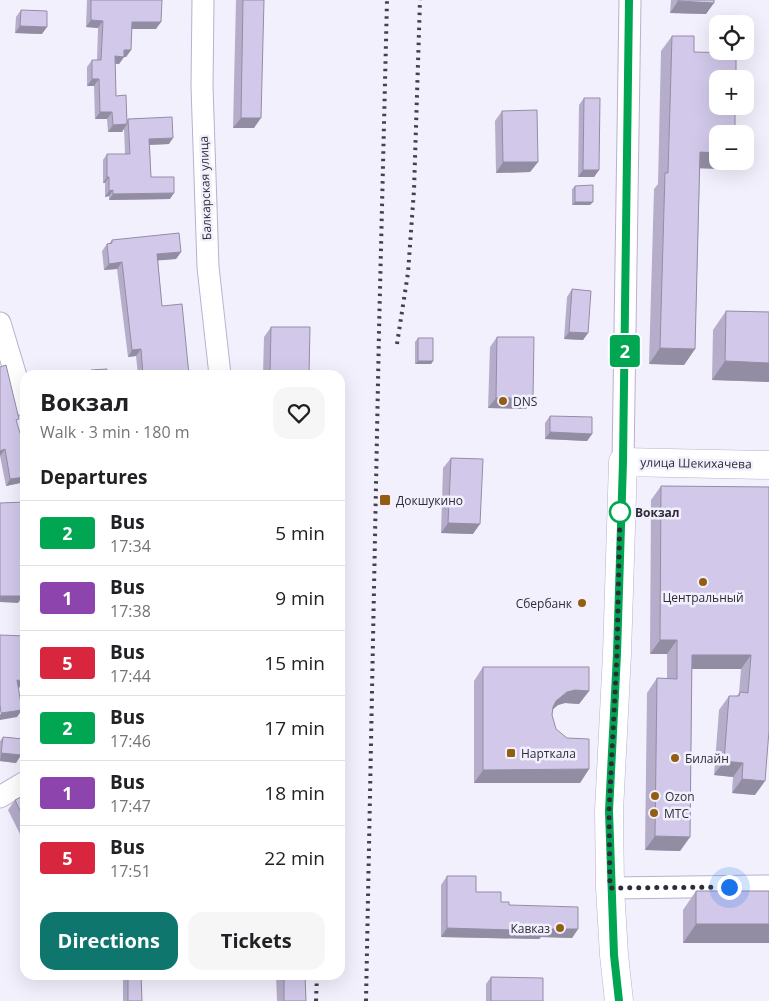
<!DOCTYPE html>
<html lang="en">
<head>
<meta charset="utf-8">
<style>
  :root { --surface:#fff; --page:#f6f6f6; --text:#202124; --muted:#757577; --line:#e0e0e0; --accent:#0f766e }
  body { margin:0; font-family:"Open Sans",sans-serif; background:var(--page); color:var(--text); height:100vh; display:flex; flex-direction:column; font-size:19px; white-space:nowrap }
  * { box-sizing:border-box; margin:0 }
  p { font-size:16px; color:var(--muted) }
  .icon { flex:none; width:28px; height:28px; fill:none; stroke:currentColor; stroke-width:2; stroke-linecap:round; stroke-linejoin:round }
  .map { position:relative; flex:1; overflow:hidden }
  .drawer { position:absolute; left:20px; top:370px; width:325px; height:610px; display:flex; flex-direction:column; background:var(--surface); border-radius:15px; box-shadow:0 5px 20px #0002 }
  .drawer>* { flex:none }
  .badge { padding:0 10px; border-radius:4px; font-size:18px; line-height:32px }
  .buttons { position:absolute; left:709px; top:15px; display:grid; gap:10px }
  .buttons a { display:grid; place-items:center; width:45px; height:45px; border-radius:10px; background:var(--surface); box-shadow:0 5px 20px #0002; font-size:25px }
  .you { position:absolute; width:25px; height:25px; margin:-12px; border:4px solid #fff; border-radius:50%; background:#1a73e8; box-shadow:0 0 0 8px #1a73e833 }
  .map>.badge { position:absolute; translate:-50% -50%; box-shadow:0 0 0 2px #fff }
  h2 { padding:0 20px; font-size:19px; line-height:45px }
  .round { display:grid; place-items:center; flex:none; width:52px; height:52px; border-radius:15px; background:var(--page) }
  .summary { display:flex; align-items:center; justify-content:space-between; height:85px; padding:0 20px }
  h1 { font-size:24px; font-weight:700; line-height:38px }
  .cta { display:flex; gap:10px; margin-top:auto; padding:10px 20px }
  .cta a { flex:1; height:58px; border-radius:15px; background:var(--accent); color:#fff; font-size:20px; font-weight:700; line-height:58px; text-align:center }
  .cta a+a { background:var(--page); color:var(--text) }
  ul { padding:0; list-style:none }
  li { display:flex; align-items:center; gap:15px; height:65px; padding:0 20px; border-top:1px solid var(--line) }
  li div { flex:1 }
  li b { display:block; font-size:19px }
  li em { font-style:normal }
  li .badge { min-width:55px; font-weight:700; text-align:center }
  .map>svg:first-child { display:block }
</style>
</head>
<body>
<div class="map">
<svg width="769" height="1001" viewBox="0 0 769 1001">
  <rect width="100%" height="100%" fill="#f3f0fd"/>
  <g fill="none" stroke-linecap="round" stroke-linejoin="round">
    <g stroke="#b9b0cf" stroke-width="23">
      <path id="street" d="M203,0L202,86L208,267L220,375
        M0,323L25,406
        M623,462L630,0
        M0,797L25,782
        M610,888L769,886"/>
    </g>
    <g stroke="#b9b0cf" stroke-width="29">
      <path id="secondary" d="M619,1001L614,955L610,888L609,811L617,654L623,462L769,465"/>
    </g>
    <use href="#street" stroke="#fff" stroke-width="21"/>
    <use href="#secondary" stroke="#fff" stroke-width="28"/>
    <path stroke="#43404d" stroke-width="4" stroke-dasharray="2.5 5" stroke-linecap="butt" d="M397,344L408,273L414,190L420,0
      M316,1001L317,975
      M366,1001L379,331L387,0"/>
  </g>
  <path fill="#b5adc9" d="M87,0H162L156,29H132L131,50L126,57H124L119,64H115L116,96L127,121L128,119L169,144L150,145L151,177L170,199L109,200V196L105,197V183H103V160L107,154H125L124,128L122,132H108L107,119H95L94,86H87V67L92,60H97L98,28L86,27Z
    M236,0H264L254,128H233Z
    M671,0H714L706,14L670,13Z
    M21,10L42,34L15,33L16,17Z
    M672,36L694,52L718,161H728L723,169L700,168L695,349L684,365L649,364L654,189L658,184L661,51Z
    M584,98L599,170L594,177H578L579,105Z
    M502,111L538,162L530,172L496,173L495,121Z
    M575,186L590,205H572V189Z
    M112,240L181,252L176,259L158,260L162,306L189,375H138L136,356L128,357L117,269L104,270L102,251L107,244H109Z
    M572,289L588,333L583,340L564,339L567,297Z
    M726,311L769,312V382L712,380L713,330Z
    M271,327L309,375H263L264,337Z
    M497,337L526,409L488,408L490,347Z
    M418,338L433,361L431,364H415V342Z
    M0,367L17,422L25,482L6,486L0,456Z
    M91,370L107,375H88Z
    M550,416L592,434L587,441L545,439V423Z
    M451,458L473,534L441,533L443,468Z
    M661,486L769,487L755,795L732,793L733,777L714,775L719,710L729,696H737L739,693L741,669H692L690,837L680,851L645,850L647,693L657,678L667,679V654H650L651,500Z
    M483,667L589,691L579,704L565,703L558,705L553,709L552,715L556,729L589,769L580,783H474V681Z
    M3,737L21,755L16,763L0,761V741Z
    M25,795V839L23,840L8,810L15,800Z
    M447,876L476,892L501,902L578,929L572,938L541,937L539,939L441,937V885Z
    M696,891H769L683,943V910Z
    M125,975H141L142,1001H123V978Z
    M276,975H305L306,1001H277Z
    M491,977L543,1001H486V984Z"/>
  <path fill="#938da4" d="M678,1L714,3L706,14L670,13Z
    M91,20L103,21L98,28L86,27Z
    M132,22H161L156,29H127Z
    M20,26L47,27L42,34L15,33Z
    M124,50H131L126,57H124L119,64L110,63L115,56Z
    M92,79H99L94,86H87Z
    M100,112H112L107,119H95Z
    M241,118H261L254,128H233Z
    M127,124L122,132H108L113,125Z
    M173,138L169,144L145,145L149,139Z
    M700,152L718,153V161H728L723,169L689,168Z
    M503,162H538L530,172L496,173Z
    M583,170H599L594,177H578Z
    M107,177H109L105,183H103Z
    M113,190L109,196L105,197L109,191Z
    M174,193L170,199L109,200L113,194Z
    M575,202H593L590,205H572Z
    M181,252L176,259L152,261L157,254Z
    M122,262L117,269L104,270L109,264Z
    M569,332L588,333L583,340L564,339Z
    M660,348L695,349L684,365L649,364Z
    M141,349L136,356L128,357L132,350Z
    M418,361H433L431,364H415Z
    M725,361L769,363V382L712,380Z
    M496,398H533L526,409L488,408Z
    M550,432L592,434L587,441L545,439Z
    M5,449L0,456V451Z
    M25,477V482L6,486L10,479Z
    M448,523L480,524L473,534L441,533Z
    M23,588H25V594H18Z
    M0,596H23L18,603L0,602Z
    M660,640H677L667,654H650Z
    M692,655H751L741,669H682Z
    M17,680L24,681L19,688L12,687Z
    M575,690L589,691L579,704L565,703L558,705L547,714L556,701L567,692Z
    M22,710L17,717L0,720V715L1,713Z
    M1,753L21,755L16,763L0,761Z
    M724,761L743,763L733,777L714,775Z
    M589,769L580,783H474L483,770Z
    M742,779L765,781L755,795L732,793Z
    M655,836L690,837L680,851L645,850Z
    M696,924H769V943H683Z
    M447,928L545,929H578L572,938L541,937L539,939L441,937Z
    M95,975H118L93,978Z"/>
  <path fill="#d2c9ea" stroke="#938da4" d="M91,0H162L161,22H132L131,50H124V57L115,56L116,96L126,95L127,124L113,125L112,112H100L99,79H92V60H101L103,21L91,20Z
    M243,0H264L261,118H241Z
    M678,0H714V3L678,1Z
    M21,10L47,11V27L20,26Z
    M672,36H694V52L736,53V79H718V106H735V134H718V153L700,152L695,349L660,348L665,173H668Z
    M584,98H600L599,170H583Z
    M537,110L538,162H503L502,111Z
    M172,117L173,138L149,139L151,177H174V193L113,194V190L109,191V177H107V154H130L128,119Z
    M593,185V202H575V186Z
    M179,233L181,252L157,254L162,306L182,304L189,375H143L141,349L132,350L122,262L109,264L107,244L112,243V240Z
    M572,289L591,291L588,333L569,332Z
    M726,311L769,312V363L725,361Z
    M271,327H310L309,375H270Z
    M497,337H534L533,398H496Z
    M418,338H433V361H418Z
    M6,365L19,419L16,420L25,449V477L10,479L5,449L0,451V367Z
    M107,369V375H91V370Z
    M550,416L592,417V434L550,432Z
    M451,458L483,459L480,524L448,523Z
    M661,486L769,487V731L765,781L742,779L743,763L724,761L729,696H739L740,692L748,693L751,655H692L690,837L655,836L657,678L677,679V640H660Z
    M25,502V588H23V596H0V503Z
    M0,635L25,636V661L24,681L17,680L22,710L1,713L0,704Z
    M483,667H589V691L575,690L567,692L556,701L553,707L552,715L556,729L567,738L589,739V769L483,770Z
    M3,737L23,739L21,755L1,753Z
    M25,795V821L15,800Z
    M447,876H476V892H501V902H509V905L578,907V929H545V931L447,928Z
    M696,891H769V924H696Z
    M128,975H141L142,1001H128Z
    M284,975H305L306,1001H284Z
    M491,977L543,978V1001H491Z"/>
  <g fill="none" stroke-linecap="round" stroke-linejoin="round">
    <g stroke="#fff" stroke-width="11">
      <path id="line" d="M619,1001L614,955L609,811L617,654L623,462L629,0"/>
    </g>
    <use href="#line" stroke="#00a651" stroke-width="8"/>
    <path stroke="#2f2c38" stroke-width="5" stroke-dasharray="0 9" d="M620,512L617,654L609,811L610,888L729,887"/>
  </g>
  <g fill="#935e13" stroke="#f3f0fd" stroke-width="2">
    <circle cx="503" cy="401" r="5"/>
    <rect x="379" y="494" width="12" height="12" rx="2.5"/>
    <circle cx="703" cy="582" r="5"/>
    <circle cx="582" cy="603" r="5"/>
    <rect x="506" y="748" width="10" height="10" rx="2.5"/>
    <circle cx="675" cy="758" r="5"/>
    <circle cx="655" cy="796" r="5"/>
    <circle cx="654" cy="813" r="5"/>
    <circle cx="560" cy="928" r="5"/>
  </g>
  <circle fill="#fff" stroke="#00a651" stroke-width="2.5" cx="620" cy="512" r="10"/>
  <g text-anchor="middle" dominant-baseline="central" stroke-width="5" stroke-linejoin="round" paint-order="stroke">
    <g font-size="12" fill="#2f2c38" stroke="#f3f0fd">
      <text transform="translate(205 188) rotate(-92)">Балкарская улица</text>
      <text transform="translate(696 463) rotate(1)">улица Шекихачева</text>
    </g>
    <g font-size="12" fill="#2f2c38" stroke="#f3f0fd" text-anchor="start">
      <text x="513" y="401">DNS</text>
      <text x="396" y="500">Докшукино</text>
      <text x="703" y="597" text-anchor="middle">Центральный</text>
      <text x="572" y="603" text-anchor="end">Сбербанк</text>
      <text x="521" y="753">Нарткала</text>
      <text x="685" y="758">Билайн</text>
      <text x="665" y="796">Ozon</text>
      <text x="664" y="813">МТС</text>
      <text x="550" y="928" text-anchor="end">Кавказ</text>
    </g>
    <g font-size="12" font-weight="bold" fill="#2f2c38" stroke="#f3f0fd" text-anchor="start">
      <text x="635" y="512">Вокзал</text>
    </g>
  </g>
</svg>
<div class="buttons">
<a><svg class="icon" aria-label="locate" viewBox="0 0 24 24"><circle cx="12" cy="12" r="6"/><path d="M12 2v4M12 18v4M2 12h4M18 12h4"/></svg></a>
<a>+</a>
<a>−</a>
</div>
<div class="you" style="left:729px;top:887px"></div>
<b class="badge" style="left:625px;top:351px;background:#00a651;color:#fff">2</b>
<section class="drawer">
<div class="summary"><div><h1>Вокзал</h1><p>Walk · 3 min · 180 m</p></div><a class="round"><svg class="icon" aria-label="heart" viewBox="0 0 24 24"><path d="M12 20l-8-8c-3-5 5-10 8-4 3-6 11-1 8 4z"/></svg></a></div>
<h2>Departures</h2>
<ul>
<li><span class="badge" style="background:#00a651;color:#fff">2</span><div><b>Bus</b><p>17:34</p></div><em>5 min</em></li>
<li><span class="badge" style="background:#8e44ad;color:#fff">1</span><div><b>Bus</b><p>17:38</p></div><em>9 min</em></li>
<li><span class="badge" style="background:#d7263d;color:#fff">5</span><div><b>Bus</b><p>17:44</p></div><em>15 min</em></li>
<li><span class="badge" style="background:#00a651;color:#fff">2</span><div><b>Bus</b><p>17:46</p></div><em>17 min</em></li>
<li><span class="badge" style="background:#8e44ad;color:#fff">1</span><div><b>Bus</b><p>17:47</p></div><em>18 min</em></li>
<li><span class="badge" style="background:#d7263d;color:#fff">5</span><div><b>Bus</b><p>17:51</p></div><em>22 min</em></li>
</ul>
<div class="cta"><a>Directions</a><a>Tickets</a></div>
</section>
</div>
</body>
</html>
